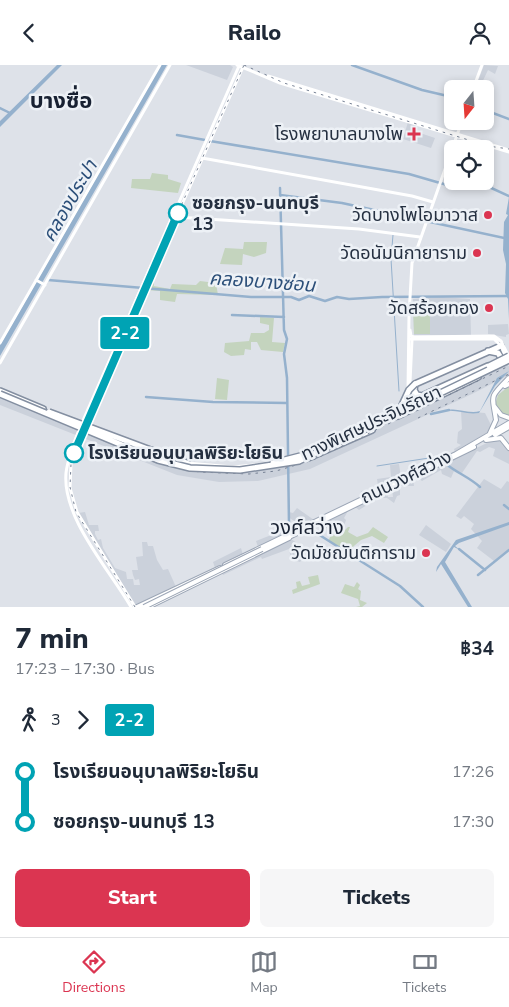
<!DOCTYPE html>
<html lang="en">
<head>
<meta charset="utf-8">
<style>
  :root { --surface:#fff; --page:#f6f6f7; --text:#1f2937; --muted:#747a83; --line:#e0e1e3; --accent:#db3551 }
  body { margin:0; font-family:"Nunito Sans","Noto Sans Thai",sans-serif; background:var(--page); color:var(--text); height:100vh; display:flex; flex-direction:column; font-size:19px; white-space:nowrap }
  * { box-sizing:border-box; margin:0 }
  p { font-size:16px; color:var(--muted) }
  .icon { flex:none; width:28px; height:28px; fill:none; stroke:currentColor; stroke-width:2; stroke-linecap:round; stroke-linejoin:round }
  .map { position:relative; height:542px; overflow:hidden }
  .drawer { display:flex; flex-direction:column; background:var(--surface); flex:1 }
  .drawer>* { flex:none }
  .badge { padding:0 10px; border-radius:4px; font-size:18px; line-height:32px }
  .needle { width:32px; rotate:197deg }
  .tools { position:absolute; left:444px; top:15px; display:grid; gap:10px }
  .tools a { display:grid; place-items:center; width:50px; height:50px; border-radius:8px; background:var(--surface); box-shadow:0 2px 8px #0003; font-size:25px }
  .map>.badge { position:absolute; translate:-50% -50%; box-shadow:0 0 0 2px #fff }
  .legs { display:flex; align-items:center; gap:8px; height:55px; padding:0 15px; font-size:16px }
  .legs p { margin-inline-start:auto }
  .head { display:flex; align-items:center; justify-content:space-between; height:85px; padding:0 15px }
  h1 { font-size:28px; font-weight:800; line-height:38px }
  .action { display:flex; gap:10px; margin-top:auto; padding:10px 15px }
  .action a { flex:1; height:58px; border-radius:8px; background:var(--accent); color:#fff; font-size:20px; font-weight:800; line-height:58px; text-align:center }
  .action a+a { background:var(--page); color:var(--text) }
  ul { padding:0 15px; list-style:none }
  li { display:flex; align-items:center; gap:18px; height:50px; font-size:19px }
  li i { display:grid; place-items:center; width:8px; height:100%; margin:0 6px; background:currentColor }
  li i::after { content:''; width:12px; height:12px; margin:-6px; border:4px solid; border-radius:50%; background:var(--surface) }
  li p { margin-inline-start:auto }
  li:first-child i { background:linear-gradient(#0000 50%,currentColor 0) }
  li:last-child i { background:linear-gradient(currentColor 50%,#0000 0) }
  header { display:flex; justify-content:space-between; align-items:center; height:65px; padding:0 15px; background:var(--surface); font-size:22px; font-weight:800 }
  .tab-bar { display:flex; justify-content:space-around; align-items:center; height:70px; border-top:1px solid var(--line); background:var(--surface); font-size:14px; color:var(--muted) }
  .tab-bar a { display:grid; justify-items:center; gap:2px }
  .tab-bar .active { color:var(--accent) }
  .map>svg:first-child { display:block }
</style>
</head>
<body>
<header><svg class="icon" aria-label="back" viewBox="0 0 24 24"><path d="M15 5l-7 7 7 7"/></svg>Railo<svg class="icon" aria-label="person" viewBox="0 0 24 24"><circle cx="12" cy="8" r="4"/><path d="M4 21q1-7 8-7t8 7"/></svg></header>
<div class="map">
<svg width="509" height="542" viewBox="0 0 509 542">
  <rect width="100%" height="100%" fill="#dee2e9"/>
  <path fill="#cbd1db" d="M186,0H230L233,2L227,15Z
    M484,0L498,1L495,9L488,5L479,24H475Z
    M408,57L416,60L414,66L435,73L431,83L403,74Z
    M440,232L470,234L471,270H414L413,234Z
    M508,259L509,269L506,270V272L488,269V260Z
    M509,298V310L472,329L310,404L258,416L219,417L177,410L0,340V330L151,393L200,405L241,407L293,399L355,374Z
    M461,346L485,348L493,364L455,387L454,384L461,380L457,378L458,367L462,364Z
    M497,373L504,376L509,386V399L493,391L495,384L489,382L480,387L477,386L462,408L453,404L446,398Z
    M399,399L401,413L360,433L361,426L375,424V421H378L377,414L391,412L390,400Z
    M444,399L454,406L451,413L442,409L441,405L422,416L417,412Z
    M413,414L414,421H400V430L397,431L394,438L387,433H378L359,445L355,442L387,427L388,432H393L392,424Z
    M484,414L501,424L507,416L509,417V485L494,496L477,483L482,476L471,464L474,459L464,451L461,454L456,451Z
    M297,443L314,455L258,482L256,476L299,459L288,452L289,447L293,448Z
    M348,446L344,453L346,455L343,463L335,459L331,466L321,459Z
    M85,447L89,460H98L99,466H95V469L98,475L101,474L103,483L115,503L126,507L127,514H133L134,520H140L139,514L135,515L133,510L132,505H138L136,492L143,491L142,477H147L148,481H153L157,495L163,505L168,504L176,522L136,540L78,448Z
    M426,460L451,479L446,487L419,470Z
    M291,474L309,486L300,497L291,494L289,484L262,494L261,492L223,510L221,507Z
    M241,483L243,490L215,503L213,497Z"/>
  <path fill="#c4d4be" d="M152,108L168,110V114L181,118L178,128L131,123L132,114H150Z
    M244,177H267L266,188L254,192L243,189L242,200L220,199L225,183L243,184Z
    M149,216L154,217V221L170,224L172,219L196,220L200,216L216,218L218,230L177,229L175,237L160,235V226L145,225Z
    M413,240H430V269H414Z
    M260,252L274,253L272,277L285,278L283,287L261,285L257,277H251V285L245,284L244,290L231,291L224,287L225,278L249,276L251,268H264L269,265V260L260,258Z
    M217,313L229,315L227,335L215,334Z
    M509,321V352L502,350L495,340L498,330Z
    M348,462H350L348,467L357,472L368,468L373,462L388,472L384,478L372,471L361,475L348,486L328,476L333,467H343Z
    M318,510L320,519L293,529L292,525L297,523L296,517L300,516L302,521L310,519L308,512Z
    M357,517L360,520L358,524L361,526L360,535L367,538L362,542H356L360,541L358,534L341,528L345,519L354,522Z"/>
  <path fill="#95b1cd" d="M57,0H62L0,62V56Z
    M161,0H167L0,291V280Z
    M509,132V254L508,234L505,228L506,199L503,185L504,157L508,150L506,149Z
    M509,306L495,321L479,348C467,350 458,345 447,346C454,341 469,350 480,346L497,313Z
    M509,457V460L459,478L455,481L460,485L454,482L445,497L472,542H468L441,499L436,507L437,502L456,475Z"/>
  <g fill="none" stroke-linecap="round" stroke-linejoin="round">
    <path stroke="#95b1cd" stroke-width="1" d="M393,170L391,194L399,326
      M377,401L429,393L437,395"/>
    <path stroke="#95b1cd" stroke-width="2.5" d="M352,0L422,25L452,32
      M0,43L10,48
      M485,45L509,54
      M177,70L205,75
      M210,76L409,109L454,122L458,123L459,116
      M466,116L470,119L487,121L509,131
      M280,123L284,265L287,274L284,289L287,313L289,460
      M280,130L342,138L509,174
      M48,215L251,232H291L299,235L309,231L325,236L337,232L349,234L382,232L509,231
      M232,250L284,252
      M146,332L213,337L287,338
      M431,349L449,345
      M446,399C457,408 469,412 480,422
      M504,440L509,444
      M310,464L400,521L423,542
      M459,484L485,505
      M478,510L509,485"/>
    <g stroke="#9ca6b6" stroke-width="6">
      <path id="primary" d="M505,321L509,319
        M494,341L501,350L509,353
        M490,368L496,355C492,329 489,333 509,313
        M495,370L509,362
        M486,375L501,373L509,383
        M287,473L474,382
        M225,500L456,389L509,358
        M137,542L220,503
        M148,542L289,473"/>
    </g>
    <g stroke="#848fa1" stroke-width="8">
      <path id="highway" d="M488,286L498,288L501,293L499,298
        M488,301L422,331L417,330L414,325L415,319L501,281
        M0,326L43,344
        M394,345L424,334
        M398,351L478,312
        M148,384L187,398
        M308,393L372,365"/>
    </g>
    <path stroke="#fff" stroke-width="3" d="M237,0L280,18L509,87
      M268,11L509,85
      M473,24L482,0
      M202,93L412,131L433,137
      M177,152L359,164L420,172
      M36,215L45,220
      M410,265L411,271L414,272L494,271L501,276L509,292
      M411,274H494L501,281L509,299
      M0,278L160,0
      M0,298L170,0
      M410,317L412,275
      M411,324L415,337
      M408,325L409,250L412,198L462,56
      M300,389L394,345
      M187,398L233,402L263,399
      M131,542C109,504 62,453 66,408C68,391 75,375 81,360L239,1
      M135,542L77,447L70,423L71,399L128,261L243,2"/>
    <use href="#primary" stroke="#fff" stroke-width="4"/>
    <use href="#highway" stroke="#fff" stroke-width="5"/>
    <path stroke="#768194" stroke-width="1" stroke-dasharray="2.5 5" stroke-linecap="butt" d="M244,0L284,18L488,81L509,84
      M0,331L159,397L199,407L249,409L276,406L313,395L509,301
      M418,353L509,309
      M135,542L76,447L70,422L71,399L122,273L244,0"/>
    <g stroke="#9ca6b6" stroke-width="6" stroke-linecap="butt">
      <path id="primary-bridge" d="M144,542L262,484"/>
    </g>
    <g stroke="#848fa1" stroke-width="8" stroke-linecap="butt">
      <path id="highway-bridge" d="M489,301L509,291
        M0,329L158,395L190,403L240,405L299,396L509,295
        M49,347L148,384
        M397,351L409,325L415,319
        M273,398L304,390"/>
    </g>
    <use href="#primary-bridge" stroke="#fff" stroke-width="4"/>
    <use href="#highway-bridge" stroke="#fff" stroke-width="5"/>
  </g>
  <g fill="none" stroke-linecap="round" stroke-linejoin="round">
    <g stroke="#fff" stroke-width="11">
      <path id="line-1" d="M74,388L178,148"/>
    </g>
    <use href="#line-1" stroke="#00a3b4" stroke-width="8"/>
  </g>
  <g fill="#db3551" stroke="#edf1f6" stroke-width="2">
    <path d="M411.5 61.5h5v5h5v5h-5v5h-5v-5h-5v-5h5z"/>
    <circle cx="488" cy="150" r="5"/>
    <circle cx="477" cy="188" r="5"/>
    <circle cx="489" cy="243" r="5"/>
    <circle cx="426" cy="488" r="5"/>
  </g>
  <g fill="#fff" stroke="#00a3b4" stroke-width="2.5">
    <circle cx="178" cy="148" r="9"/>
    <circle cx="74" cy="388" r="9"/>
  </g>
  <g text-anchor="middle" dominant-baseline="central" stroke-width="5" stroke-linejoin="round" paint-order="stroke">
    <g font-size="18" fill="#253041" stroke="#edf1f6" text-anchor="end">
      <text x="403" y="69">โรงพยาบาลบางโพ</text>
      <text x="478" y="150">วัดบางโพโอมาวาส</text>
      <text x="467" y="188">วัดอนัมนิกายาราม</text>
      <text x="479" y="243">วัดสร้อยทอง</text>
      <text x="416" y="488">วัดมัชฌันติการาม</text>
    </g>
    <g font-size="18" font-weight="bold" fill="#253041" stroke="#edf1f6" text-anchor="start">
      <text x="192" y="138">ซอยกรุง-นนทบุรี<tspan x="192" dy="21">13</tspan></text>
      <text x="88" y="388">โรงเรียนอนุบาลพิริยะโยธิน</text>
    </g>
    <g font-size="18" fill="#253041" stroke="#edf1f6">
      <text transform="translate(371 358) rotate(-25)">ทางพิเศษประจิมรัถยา</text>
      <text transform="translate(406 412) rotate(-26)">ถนนวงศ์สว่าง</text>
    </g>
    <g font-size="19" font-style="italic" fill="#2c4f79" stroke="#edf1f6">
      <text transform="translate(70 136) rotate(-60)">คลองประปา</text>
      <text transform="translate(262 217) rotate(4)">คลองบางซ่อน</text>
    </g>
    <g font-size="20" fill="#182132" stroke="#edf1f6">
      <text x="307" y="462">วงศ์สว่าง</text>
    </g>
    <g font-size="22" font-weight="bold" fill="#182132" stroke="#edf1f6">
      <text x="61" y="36">บางซื่อ</text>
    </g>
  </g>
</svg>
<div class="tools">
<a><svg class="needle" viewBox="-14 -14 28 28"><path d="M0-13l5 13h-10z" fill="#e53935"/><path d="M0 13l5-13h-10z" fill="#747a83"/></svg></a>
<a><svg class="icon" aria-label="locate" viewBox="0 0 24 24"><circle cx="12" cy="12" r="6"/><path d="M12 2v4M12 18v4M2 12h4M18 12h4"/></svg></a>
</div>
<b class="badge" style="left:125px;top:268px;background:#00a3b4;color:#fff">2-2</b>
</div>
<section class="drawer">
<div class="head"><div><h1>7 min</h1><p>17:23 – 17:30 · Bus</p></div><b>฿34</b></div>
<div class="legs"><svg class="icon" aria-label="walk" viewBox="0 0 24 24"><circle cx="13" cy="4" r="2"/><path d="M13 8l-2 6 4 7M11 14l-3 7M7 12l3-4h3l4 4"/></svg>3<svg class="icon" aria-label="forward" viewBox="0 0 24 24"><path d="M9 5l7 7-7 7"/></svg><b class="badge" style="background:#00a3b4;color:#fff">2-2</b></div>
<ul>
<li><i style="color:#00a3b4"></i><b>โรงเรียนอนุบาลพิริยะโยธิน</b><p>17:26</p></li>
<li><i style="color:#00a3b4"></i><b>ซอยกรุง-นนทบุรี 13</b><p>17:30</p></li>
</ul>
<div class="action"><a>Start</a><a>Tickets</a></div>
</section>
<nav class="tab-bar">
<a class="active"><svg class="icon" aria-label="directions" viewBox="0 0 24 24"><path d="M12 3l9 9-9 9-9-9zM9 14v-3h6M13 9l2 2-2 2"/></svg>Directions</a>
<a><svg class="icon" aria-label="map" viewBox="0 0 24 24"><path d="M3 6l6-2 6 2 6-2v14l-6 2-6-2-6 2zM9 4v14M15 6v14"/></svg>Map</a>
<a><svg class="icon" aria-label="tickets" viewBox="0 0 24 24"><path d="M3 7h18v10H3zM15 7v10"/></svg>Tickets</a>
</nav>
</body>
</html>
